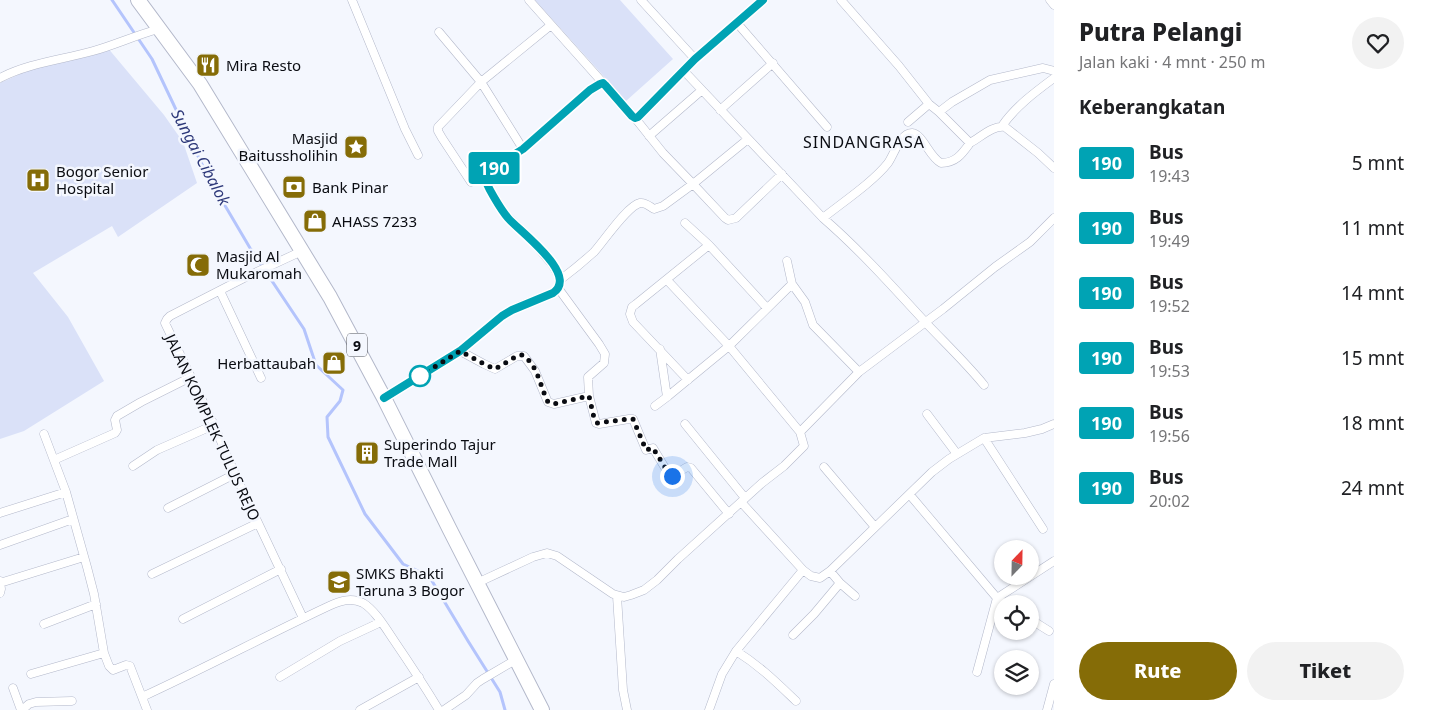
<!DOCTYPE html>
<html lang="id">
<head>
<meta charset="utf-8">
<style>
  :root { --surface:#fff; --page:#f2f2f2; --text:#202124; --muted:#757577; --accent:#856c07 }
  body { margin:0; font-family:"Noto Sans",sans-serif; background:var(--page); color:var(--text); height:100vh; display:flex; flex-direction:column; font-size:19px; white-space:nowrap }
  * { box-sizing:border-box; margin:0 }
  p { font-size:16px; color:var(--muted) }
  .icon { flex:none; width:28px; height:28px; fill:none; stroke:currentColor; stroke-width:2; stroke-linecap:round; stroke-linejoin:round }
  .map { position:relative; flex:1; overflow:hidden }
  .sheet { display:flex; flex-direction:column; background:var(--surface); width:375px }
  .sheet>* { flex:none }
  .badge { padding:0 10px; border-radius:4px; font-size:18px; line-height:32px }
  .needle { width:32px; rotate:22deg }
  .controls { position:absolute; left:994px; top:540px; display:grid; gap:10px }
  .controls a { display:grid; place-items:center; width:45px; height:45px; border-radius:50%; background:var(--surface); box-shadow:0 1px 4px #0004; font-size:25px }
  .you { position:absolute; width:25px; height:25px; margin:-12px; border:4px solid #fff; border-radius:50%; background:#1a73e8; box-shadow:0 0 0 8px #1a73e833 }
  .map>.badge { position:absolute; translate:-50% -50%; box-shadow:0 0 0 2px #fff }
  h2 { padding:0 25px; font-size:19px; line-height:45px }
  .round { display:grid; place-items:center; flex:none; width:52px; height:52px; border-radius:26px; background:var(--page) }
  .summary { display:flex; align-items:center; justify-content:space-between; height:85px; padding:0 25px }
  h1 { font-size:24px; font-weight:800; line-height:38px }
  .primary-button { display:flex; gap:10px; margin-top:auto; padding:10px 25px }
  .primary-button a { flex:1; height:58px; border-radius:30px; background:var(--accent); color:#fff; font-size:20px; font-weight:800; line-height:58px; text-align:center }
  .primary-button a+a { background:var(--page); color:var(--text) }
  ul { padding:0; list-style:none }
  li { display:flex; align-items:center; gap:15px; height:65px; padding:0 25px }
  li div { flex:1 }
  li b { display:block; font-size:19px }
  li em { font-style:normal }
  li .badge { min-width:55px; font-weight:700; text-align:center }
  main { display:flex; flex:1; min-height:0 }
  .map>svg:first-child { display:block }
</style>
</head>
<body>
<main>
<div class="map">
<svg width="1054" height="710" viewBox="0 0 1054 710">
  <rect width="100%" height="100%" fill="#f4f7fe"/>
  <path fill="#dae1f8" d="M535,0H620L673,59L626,101Z
    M107,47L164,115L183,142L197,183L118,237L112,226L33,273L68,317L104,381L24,431L0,439V83L27,71Z"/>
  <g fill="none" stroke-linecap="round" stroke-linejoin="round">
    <path stroke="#b4c4fc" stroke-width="3" d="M112,0L152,59L207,175L250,248L304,329L316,365L343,390L340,401L327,417L328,437L365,514L403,564L429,576L468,641L500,692L505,710"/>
    <g stroke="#b3b8ca" stroke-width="9">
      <path id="street" d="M352,0L405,129L418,155
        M529,0L603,83
        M641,0L695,59
        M841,0L899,66L929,104L939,112L970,143C981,137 993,125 1005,127L1038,153L1054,168
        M1050,0L1054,5
        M737,23L827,127
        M439,32L481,82L523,149
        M684,71L823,218C860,250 893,287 926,323C946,344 966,363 984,385
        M0,78C29,63 61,60 93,51C115,45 136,35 159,29
        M720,110L773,63
        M939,112L952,102L990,80L1043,68L1054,71
        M635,118L663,153L693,184L725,218L728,220L736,218L782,174
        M908,122L929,104
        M1002,126C1015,107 1035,92 1054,78
        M649,136L702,90
        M471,182L442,138L438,131V127L481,82L551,25
        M823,218C843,202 873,182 888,163C894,155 900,133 912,133C923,134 929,157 941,163C956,163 962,154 970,143
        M685,223L709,245L767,308
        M302,251L248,276L170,316L167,319L165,323L214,425L235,474L303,618
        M787,261L792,284L805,302L813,325L859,372
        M560,280C572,271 583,262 594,252C604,241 627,206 640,203C646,202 650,207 654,209L663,206L693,184L748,139
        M667,280L729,346L800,432
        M220,291L261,378
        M660,349L667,397
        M460,351L484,364L495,369L517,356H524L535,371L547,400L548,402L554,404L589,396L588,377L604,363L605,354L599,344L558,288
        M688,380L633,322L630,314L632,307L636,304L709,245
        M589,396L596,423L599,424L629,419H633L646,450L653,448L670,476H672L687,467L691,468L729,514
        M384,398L460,351L502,316L520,306L553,293L558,288L560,278L552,264L535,244L505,214L486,183L484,174L523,149L590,90L600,84L603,83L605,85L633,117H638L695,59L763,0
        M655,406L667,397L729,346L792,284
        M927,414L957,454
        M685,424L745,498
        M44,434L66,492L87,567L94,594L104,653L109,666L113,670L126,665L130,666L147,710
        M984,438L1043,529
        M54,460L115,433L117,430L115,420L117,416L141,402L191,377
        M133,466L157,450L214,425
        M824,467L875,527
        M910,495L997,598L1006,604
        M741,502L803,570L811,576L820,578L830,571L932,472L949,459L984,438L1025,433L1042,429L1054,424
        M168,508L235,474
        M0,513L66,492
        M0,545L73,519
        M152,574L258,523
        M0,581L1,589L0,593
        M0,583L84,557
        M477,583L533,557L547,553L557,556L613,594L624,597L631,595L644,590L657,580L678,559L762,483L784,466L804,446L800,432L859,372L943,309L995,267L1030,242L1054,218
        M840,583L855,596
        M617,596L623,690L627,710
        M183,619L281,569
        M1030,619L1049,631
        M44,624L96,604
        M793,635L814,614L840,583L830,571
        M736,651C760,666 776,682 796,701
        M977,672L997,598L1054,561
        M31,674L104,653
        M280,677L340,641L381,622
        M13,688L21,710
        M142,697C205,668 267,635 329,606C340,601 351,597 363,603C376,611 386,629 395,642C410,664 425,687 439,710
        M22,710L29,704L36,702L72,701
        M360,710L419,677
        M444,710L466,695L477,683L483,679L517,659
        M709,710L722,674L736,651L803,570
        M1047,710L1054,684"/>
    </g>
    <g stroke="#b3b8ca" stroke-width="16">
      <path id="highway" d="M138,0L200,84L330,297L384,398L450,530L542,710"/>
    </g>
    <use href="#street" stroke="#fff" stroke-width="8"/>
    <use href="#highway" stroke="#fff" stroke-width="14"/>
  </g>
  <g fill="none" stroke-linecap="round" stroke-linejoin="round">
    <g stroke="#fff" stroke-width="11">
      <path id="line" d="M384,398L460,351L502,316L512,310L553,293C580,275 519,231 508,218C502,211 484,183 484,174L523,149L590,90L600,84L603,83L605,85L632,116L635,118L638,117L695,59L763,0"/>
    </g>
    <use href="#line" stroke="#00a3b4" stroke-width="8"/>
    <path stroke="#0a0c12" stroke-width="5" stroke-dasharray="0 9" d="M420,376L460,351L484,364L495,369L517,356L522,355C538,364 540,387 548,402L554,404L589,396L594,418L597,423L629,419H633L646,450L653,448L668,472L672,476"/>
  </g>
  <defs>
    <g id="restaurant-square" transform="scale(1.25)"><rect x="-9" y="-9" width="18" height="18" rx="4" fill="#856c07" stroke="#f4f7fe"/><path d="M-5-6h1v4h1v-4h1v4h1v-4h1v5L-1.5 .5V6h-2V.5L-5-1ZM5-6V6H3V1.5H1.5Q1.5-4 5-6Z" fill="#fff"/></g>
    <g id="sight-square" transform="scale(1.25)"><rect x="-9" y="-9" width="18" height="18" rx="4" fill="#856c07" stroke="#f4f7fe"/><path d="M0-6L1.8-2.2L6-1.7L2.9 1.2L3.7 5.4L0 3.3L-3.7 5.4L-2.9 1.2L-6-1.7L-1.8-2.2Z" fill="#fff"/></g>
    <g id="hospital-square" transform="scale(1.25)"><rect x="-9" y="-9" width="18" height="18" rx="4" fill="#856c07" stroke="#f4f7fe"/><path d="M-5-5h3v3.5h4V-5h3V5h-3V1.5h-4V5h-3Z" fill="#fff"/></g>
    <g id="bank-square" transform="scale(1.25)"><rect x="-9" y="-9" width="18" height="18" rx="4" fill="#856c07" stroke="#f4f7fe"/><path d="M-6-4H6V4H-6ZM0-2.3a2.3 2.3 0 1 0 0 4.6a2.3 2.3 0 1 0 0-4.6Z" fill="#fff"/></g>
    <g id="shop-square" transform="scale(1.25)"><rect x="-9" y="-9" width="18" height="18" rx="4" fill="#856c07" stroke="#f4f7fe"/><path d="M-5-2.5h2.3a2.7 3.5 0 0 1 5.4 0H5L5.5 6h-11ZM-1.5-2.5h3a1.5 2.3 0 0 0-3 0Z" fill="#fff"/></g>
    <g id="mosque-square" transform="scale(1.25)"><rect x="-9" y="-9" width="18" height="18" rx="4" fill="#856c07" stroke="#f4f7fe"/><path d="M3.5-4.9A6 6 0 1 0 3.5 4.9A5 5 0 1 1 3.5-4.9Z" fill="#fff"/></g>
    <g id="building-square" transform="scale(1.25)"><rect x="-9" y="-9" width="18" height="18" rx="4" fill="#856c07" stroke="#f4f7fe"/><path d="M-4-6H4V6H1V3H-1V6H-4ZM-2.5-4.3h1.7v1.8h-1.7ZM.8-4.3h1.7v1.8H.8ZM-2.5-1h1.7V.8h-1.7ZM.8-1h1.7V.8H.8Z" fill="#fff"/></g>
    <g id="school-square" transform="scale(1.25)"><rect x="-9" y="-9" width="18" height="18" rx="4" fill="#856c07" stroke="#f4f7fe"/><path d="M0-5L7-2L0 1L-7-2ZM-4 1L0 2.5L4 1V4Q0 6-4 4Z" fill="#fff"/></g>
  </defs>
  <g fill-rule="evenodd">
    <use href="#restaurant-square" x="208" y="65"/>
    <use href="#sight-square" x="356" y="147"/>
    <use href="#hospital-square" x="38" y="180"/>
    <use href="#bank-square" x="294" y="187"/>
    <use href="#shop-square" x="315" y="221"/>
    <use href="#mosque-square" x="198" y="265"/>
    <use href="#shop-square" x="334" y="363"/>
    <use href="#building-square" x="367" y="453"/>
    <use href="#school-square" x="339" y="582"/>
  </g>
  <circle fill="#fff" stroke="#00a3b4" stroke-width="2.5" cx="420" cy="376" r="10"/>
  <g text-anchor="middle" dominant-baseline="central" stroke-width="5" stroke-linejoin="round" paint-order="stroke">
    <rect fill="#f4f7fe" stroke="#505259" stroke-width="1" x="347" y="333.5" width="20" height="23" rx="4"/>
    <g font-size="14" font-weight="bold" fill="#0a0c12">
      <text x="357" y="345">9</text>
    </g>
    <g font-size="15" fill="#0a0c12" stroke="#f4f7fe" text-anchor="start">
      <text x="226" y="65">Mira Resto</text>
      <text x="338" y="138" text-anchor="end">Masjid<tspan x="338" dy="17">Baitussholihin</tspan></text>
      <text x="56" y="171">Bogor Senior<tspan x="56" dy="17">Hospital</tspan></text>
      <text x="312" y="187">Bank Pinar</text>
      <text x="332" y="221">AHASS 7233</text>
      <text x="216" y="256">Masjid Al<tspan x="216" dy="17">Mukaromah</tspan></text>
      <text x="316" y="363" text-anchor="end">Herbattaubah</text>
      <text x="384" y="444">Superindo Tajur<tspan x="384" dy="17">Trade Mall</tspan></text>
      <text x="356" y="573">SMKS Bhakti<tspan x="356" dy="17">Taruna 3 Bogor</tspan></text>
    </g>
    <g font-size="15" fill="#0a0c12" stroke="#f4f7fe">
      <text transform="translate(213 427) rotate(65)">JALAN KOMPLEK TULUS REJO</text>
    </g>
    <g font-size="16" letter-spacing="1" fill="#0a0c12" stroke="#f4f7fe">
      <text x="864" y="142">SINDANGRASA</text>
    </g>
    <g font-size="16" font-style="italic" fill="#2d3879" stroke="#f4f7fe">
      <text transform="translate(201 157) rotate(62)">Sungai Cibalok</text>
    </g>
  </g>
</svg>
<div class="controls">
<a><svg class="needle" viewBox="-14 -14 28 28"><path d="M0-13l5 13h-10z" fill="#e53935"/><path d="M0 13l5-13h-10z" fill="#757577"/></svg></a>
<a><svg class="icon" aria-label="locate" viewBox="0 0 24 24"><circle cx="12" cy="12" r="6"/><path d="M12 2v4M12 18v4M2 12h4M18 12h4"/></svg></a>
<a><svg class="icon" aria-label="layers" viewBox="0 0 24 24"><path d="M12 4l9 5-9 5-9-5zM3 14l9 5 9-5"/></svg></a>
</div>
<div class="you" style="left:672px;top:476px"></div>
<b class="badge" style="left:494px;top:168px;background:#00a3b4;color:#fff">190</b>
</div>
<section class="sheet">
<div class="summary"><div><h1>Putra Pelangi</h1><p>Jalan kaki · 4 mnt · 250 m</p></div><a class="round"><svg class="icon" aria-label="heart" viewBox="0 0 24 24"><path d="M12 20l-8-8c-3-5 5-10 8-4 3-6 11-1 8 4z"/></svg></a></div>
<h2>Keberangkatan</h2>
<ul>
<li><span class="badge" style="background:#00a3b4;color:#fff">190</span><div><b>Bus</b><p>19:43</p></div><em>5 mnt</em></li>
<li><span class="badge" style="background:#00a3b4;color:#fff">190</span><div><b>Bus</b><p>19:49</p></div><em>11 mnt</em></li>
<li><span class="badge" style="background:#00a3b4;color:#fff">190</span><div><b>Bus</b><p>19:52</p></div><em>14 mnt</em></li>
<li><span class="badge" style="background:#00a3b4;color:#fff">190</span><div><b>Bus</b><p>19:53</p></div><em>15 mnt</em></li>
<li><span class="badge" style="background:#00a3b4;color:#fff">190</span><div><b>Bus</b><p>19:56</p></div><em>18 mnt</em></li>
<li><span class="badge" style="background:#00a3b4;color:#fff">190</span><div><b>Bus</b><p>20:02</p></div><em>24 mnt</em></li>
</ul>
<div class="primary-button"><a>Rute</a><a>Tiket</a></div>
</section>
</main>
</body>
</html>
